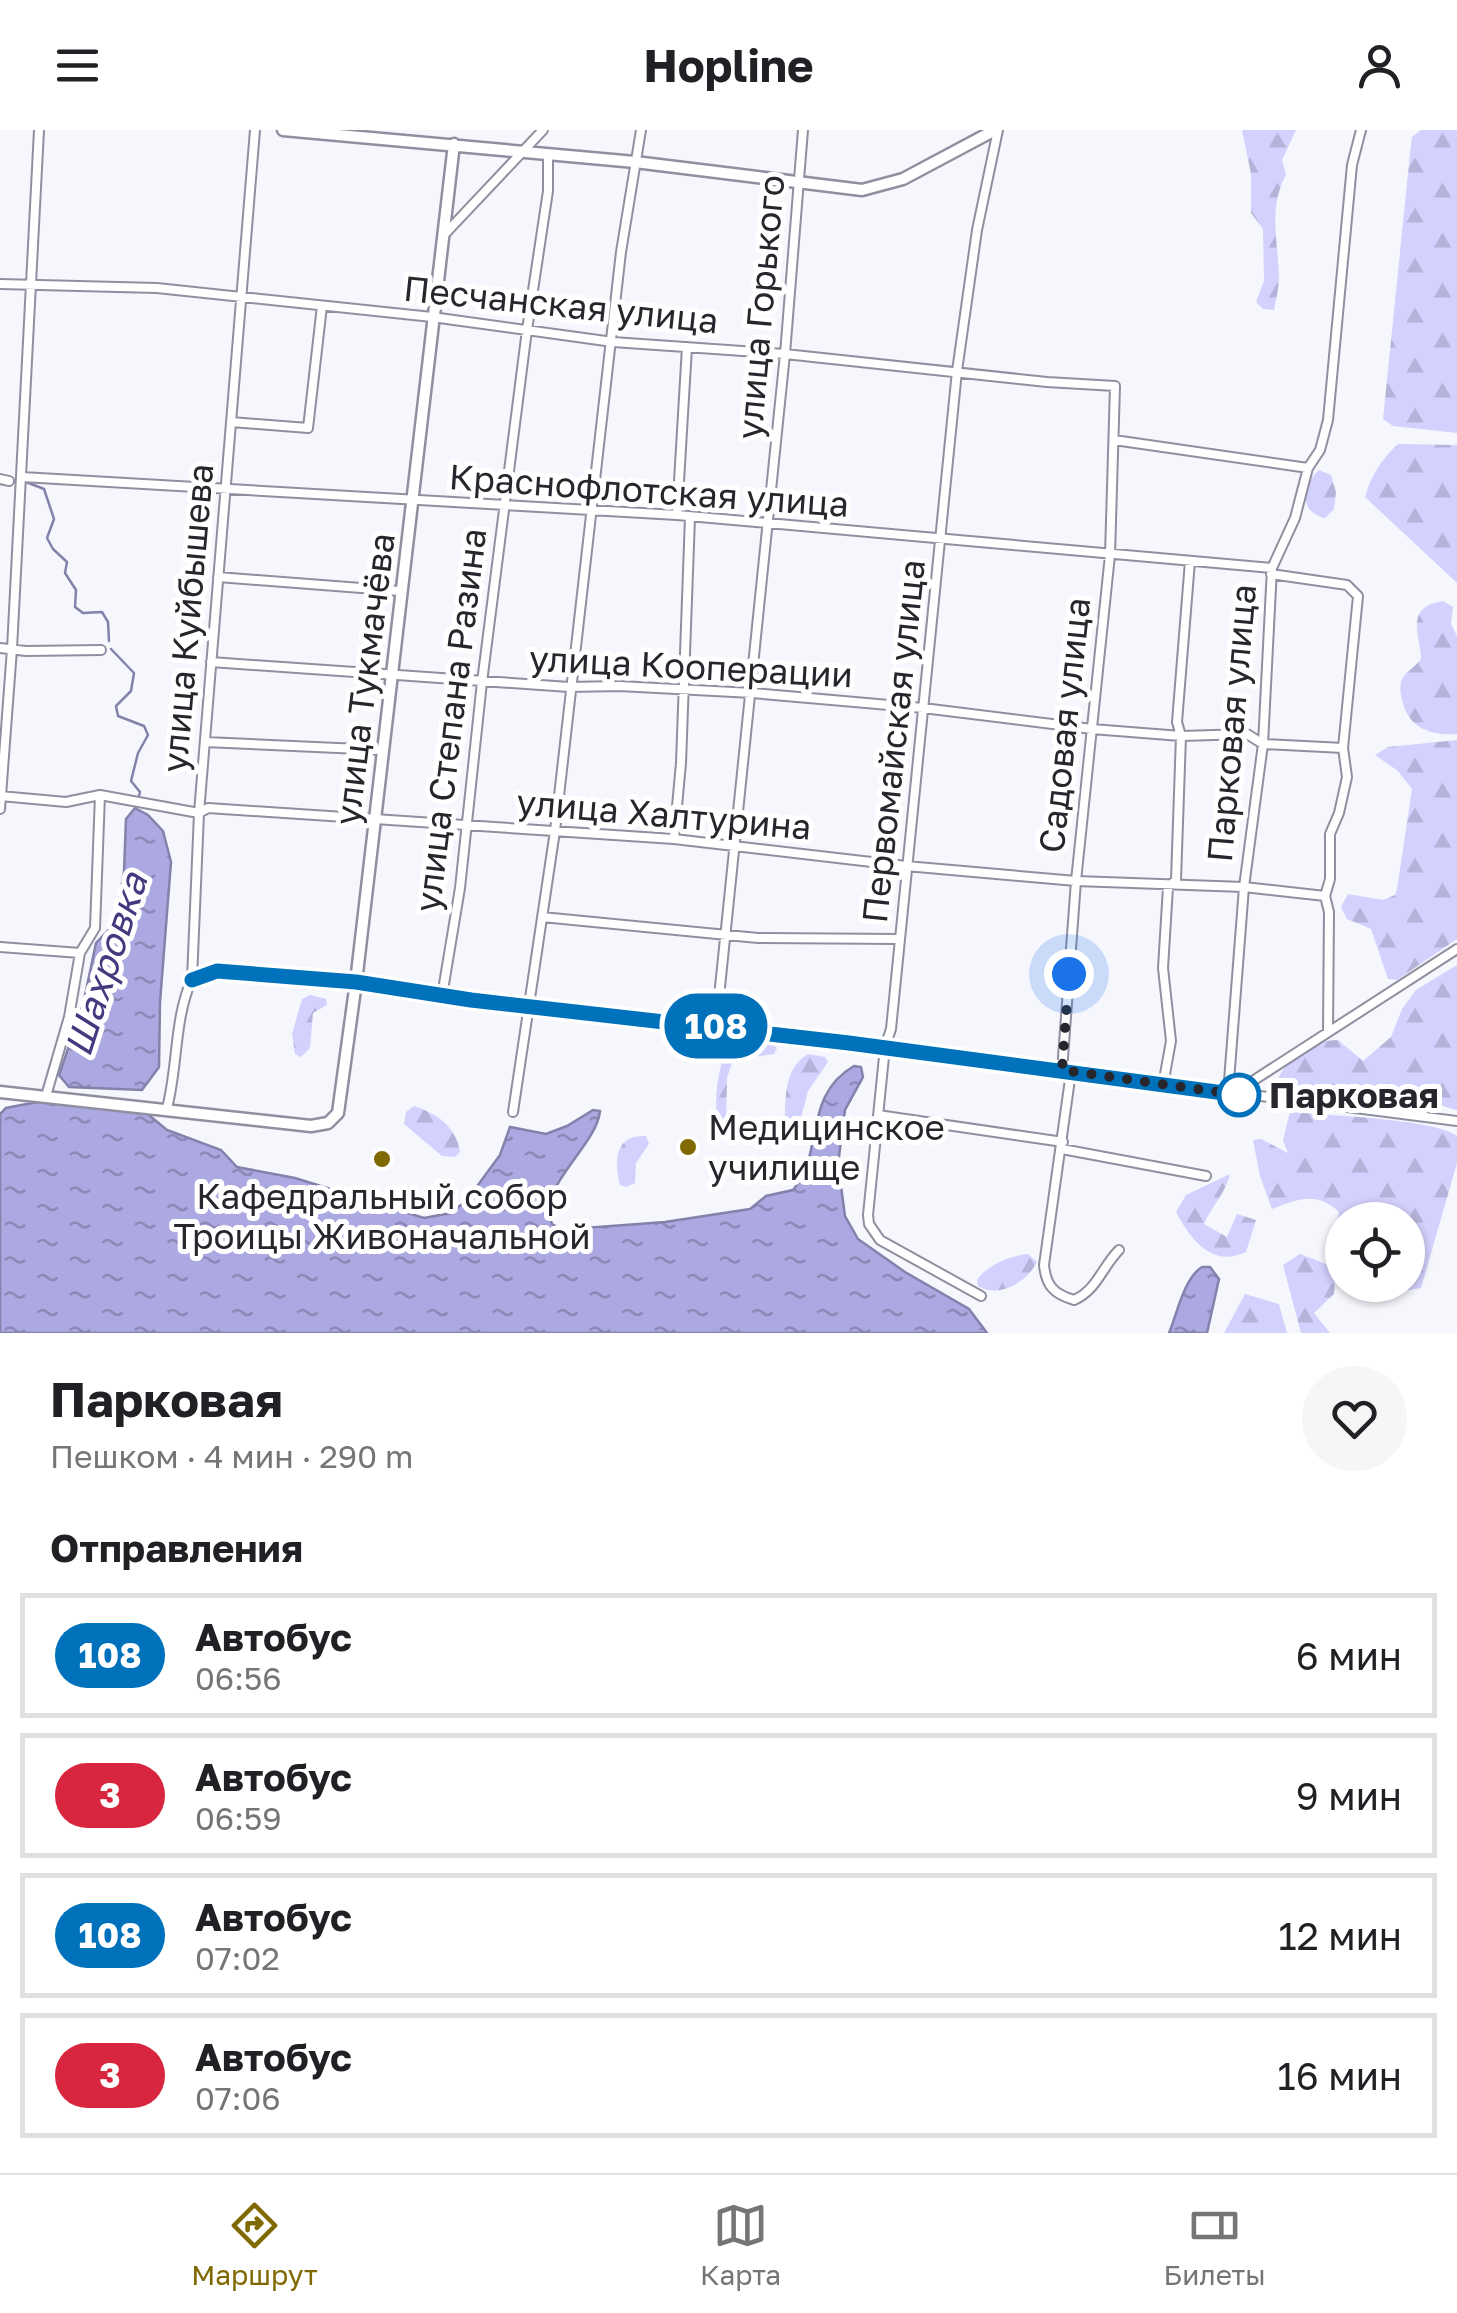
<!DOCTYPE html>
<html lang="ru">
<head>
<meta charset="utf-8">
<style>
  :root { --surface:#fff; --page:#f6f6f6; --text:#202124; --muted:#757577; --line:#e0e0e0; --accent:#7f6900 }
  body { margin:0; font-family:"Golos Text",sans-serif; background:var(--page); color:var(--text); height:100vh; display:flex; flex-direction:column; font-size:38px; white-space:nowrap }
  * { box-sizing:border-box; margin:0 }
  p { font-size:32px; color:var(--muted) }
  .icon { flex:none; width:55px; height:55px; fill:none; stroke:currentColor; stroke-width:2; stroke-linecap:round; stroke-linejoin:round }
  .map { position:relative; height:1203px; overflow:hidden }
  .panel { display:flex; flex-direction:column; background:var(--surface); flex:1 }
  .panel>* { flex:none }
  .badge { padding:0 20px; border-radius:32px; font-size:35px; line-height:65px }
  .buttons { position:absolute; left:1325px; top:1072px; display:grid; gap:20px }
  .buttons a { display:grid; place-items:center; width:100px; height:100px; border-radius:50%; background:var(--surface); box-shadow:0 2px 8px #0004; font-size:50px }
  .you { position:absolute; width:50px; height:50px; margin:-25px; border:8px solid #fff; border-radius:50%; background:#1a73e8; box-shadow:0 0 0 15px #1a73e833 }
  .map>.badge { position:absolute; translate:-50% -50%; box-shadow:0 0 0 5px #fff }
  h2 { padding:0 50px; font-size:38px; line-height:90px }
  .round { display:grid; place-items:center; flex:none; width:105px; height:105px; border-radius:52px; background:var(--page) }
  .overview { display:flex; align-items:center; justify-content:space-between; height:170px; padding:0 50px }
  h1 { font-size:48px; font-weight:700; line-height:75px }
  ul { padding:0; list-style:none }
  li { display:flex; align-items:center; gap:30px; height:125px; margin:0 20px 15px; padding:0 30px; border:5px solid var(--line); border-radius:0px }
  li div { flex:1 }
  li b { display:block; font-size:38px }
  li em { font-style:normal }
  li .badge { min-width:110px; font-weight:700; text-align:center }
  header { display:flex; justify-content:space-between; align-items:center; height:130px; padding:0 50px; background:var(--surface); font-size:45px; font-weight:700 }
  .tab-bar { display:flex; justify-content:space-around; align-items:center; height:140px; border-top:2px solid var(--line); background:var(--surface); font-size:28px; color:var(--muted) }
  .tab-bar a { display:grid; justify-items:center; gap:5px }
  .tab-bar .current { color:var(--accent) }
  .map>svg:first-child { display:block }
</style>
</head>
<body>
<header><svg class="icon" aria-label="menu" viewBox="0 0 24 24"><path d="M4 6h16M4 12h16M4 18h16"/></svg>Hopline<svg class="icon" aria-label="person" viewBox="0 0 24 24"><circle cx="12" cy="8" r="4"/><path d="M4 21q1-7 8-7t8 7"/></svg></header>
<div class="map">
<svg width="1457" height="1203" viewBox="0 0 1457 1203">
  <defs>
    <pattern id="forest-firs" width="22" height="20" patternUnits="userSpaceOnUse" patternTransform="scale(2.5)"><rect width="22" height="20" fill="#d3d1fd"/><path d="M5 1l3.5 6h-7zM16 11l3.5 6h-7z" fill="#b5b3d9"/></pattern>
    <pattern id="water-ripples" width="26" height="14" patternUnits="userSpaceOnUse" patternTransform="scale(2.5)"><rect width="26" height="14" fill="#aca8e2"/><path d="M2 4q2-2 4 0t4 0M15 11q2-2 4 0t4 0" fill="none" stroke="#8c89b7"/></pattern>
  </defs>
  <rect width="100%" height="100%" fill="#f6f6fd"/>
  <path fill="url(#forest-firs)" d="M1242,0H1296L1282,30L1286,45C1268,77 1278,112 1279,147C1279,158 1276,169 1274,180L1263,179L1256,172L1264,151L1263,99L1251,83V44Z
    M1421,0H1457V303L1393,296L1383,289L1411,14L1412,7Z
    M1398,314L1457,315V453L1365,367C1371,345 1382,329 1398,314Z
    M1319,340L1331,345L1336,362L1334,379L1325,388C1298,382 1302,355 1319,340Z
    M1443,471L1453,477L1451,494L1457,506V604C1431,606 1408,598 1402,570C1400,562 1399,553 1404,546C1409,540 1416,536 1421,529C1421,506 1403,477 1443,471Z
    M1457,610V809L1397,850L1388,849L1371,799L1347,789L1341,777L1348,764L1383,770L1395,765L1397,759L1412,659L1398,641L1375,625L1388,617Z
    M1457,835V980L1389,961L1310,966L1276,954C1286,927 1308,911 1338,910L1363,931L1391,907L1402,879L1416,860Z
    M310,865L326,869L327,875L313,883L310,918L301,927L295,924L292,904L302,869Z
    M735,910L772,915L777,918L774,924L733,930L727,948L726,995L722,999C710,979 719,937 727,915Z
    M808,924L825,927L828,932L808,961L798,999L786,1006L783,1005C788,976 779,942 808,924Z
    M414,976C436,983 457,997 460,1022L455,1027L442,1026L404,994L406,982Z
    M1290,982C1323,985 1436,989 1457,1006V1033L1421,1158L1397,1162L1386,1155H1408V1090H1342V1132L1337,1129L1335,1101L1339,1082C1316,1061 1299,1069 1272,1079L1260,1046L1253,1010L1261,1009L1288,1023L1283,1010Z
    M646,1006L649,1014L636,1033L635,1053L626,1057L620,1055C614,1031 615,1004 646,1006Z
    M1230,1044C1227,1061 1211,1077 1204,1094L1227,1107L1237,1084L1256,1090L1246,1122C1212,1138 1191,1110 1176,1082L1186,1065Z
    M1028,1124L1037,1132C1027,1152 999,1169 978,1156L977,1150C987,1135 1010,1126 1028,1124Z
    M1300,1124L1336,1138L1334,1164L1314,1183L1330,1203H1301L1283,1135Z
    M1245,1164L1279,1174L1287,1203H1224Z"/>
  <path fill="url(#water-ripples)" stroke="#8481ab" stroke-width="2.5" d="M135,678L148,685L163,701L171,732L160,872L159,937L142,960L69,957L59,945L83,875L96,813L115,793L124,742L126,689Z
    M854,936L861,937L863,947L845,980L838,1034L845,1086L858,1109L905,1142L969,1179L987,1203H0V984L6,978L37,972L121,977L145,982L167,1000L221,1020L237,1037L295,1048L424,1088L451,1083L467,1070L500,1025L510,997L546,1004L567,996L593,980L600,981C596,1018 536,1056 552,1094L561,1099H571L665,1092L750,1079L766,1066L793,1060C825,1023 802,966 854,936Z
    M1202,1137H1210L1219,1149L1207,1203H1169C1177,1184 1184,1148 1202,1137Z"/>
  <g fill="none" stroke-linecap="round" stroke-linejoin="round">
    <path stroke="#8481ab" stroke-width="2.5" d="M0,345L12,348
      M26,352L44,359L54,389L47,408L53,419L67,432L65,443L76,460L75,477L83,483L102,482L108,492L109,511
      M111,519L134,543L131,561L116,576L118,586L144,596L148,605L138,623L131,651L140,662L138,669"/>
    <g stroke="#908fa0" stroke-width="12">
      <path id="minor" d="M443,106L543,0
        M0,154L157,158L432,187L613,212L785,224L1047,252L1115,256L1110,425L1076,751L1062,941
        M231,292L308,298L322,176
        M1114,310L1308,338
        M22,347L677,385L1272,438
        M0,349L9,351
        M677,385L687,217
        M1271,444L1347,455L1358,466L1343,618L1347,647L1339,683L1330,704V749L1325,766L1329,782L1328,901
        M218,447L400,461
        M0,518L26,521L101,520
        M211,532L569,557L619,556L752,563L923,578L1092,599L1181,606L1247,604L1263,614L1343,618
        M205,612L382,620
        M0,666L66,672L100,665L199,683L208,678L674,709L906,736L1076,751L1244,757L1325,766
        M0,679L12,519L39,0
        M674,709L681,633L690,387
        M542,787L758,808L899,809
        M0,817L80,823
        M192,849L217,841L356,852L442,866L742,900L1457,991
        M442,866L460,758L482,552L527,200L548,61V24
        M716,896L785,224L803,0
        M1071,942L1044,1135C1046,1156 1054,1164 1074,1170C1097,1160 1102,1137 1119,1120
        M1163,955L1171,911L1163,838L1168,757L1176,750L1181,606L1177,592L1190,431
        M1228,964L1244,757L1263,614L1272,438L1295,388L1308,338L1320,320L1328,290L1352,35L1361,0
        M1239,965L1248,954L1457,819
        M46,966L69,887L80,823L95,798L100,665
        M167,978C178,937 174,888 192,849L199,683L255,0
        M513,982L555,701L621,122L641,0
        M878,985L1063,1012
        M1062,1019L1206,1046
        M981,1166L880,1110L869,1094L868,1085L885,917L891,899L957,241L977,100L998,0"/>
    </g>
    <g stroke="#908fa0" stroke-width="15">
      <path id="tertiary" d="M283,0L635,32L862,60L903,49L995,0
        M0,962L311,996L328,993L338,983L356,852L454,14"/>
    </g>
    <use href="#minor" stroke="#fff" stroke-width="8"/>
    <use href="#tertiary" stroke="#fff" stroke-width="10"/>
  </g>
  <g fill="none" stroke-linecap="round" stroke-linejoin="round">
    <g stroke="#fff" stroke-width="22">
      <path id="line" d="M192,850L217,841L356,852L471,870L849,913L1239,965"/>
    </g>
    <use href="#line" stroke="#0072bc" stroke-width="15"/>
    <path stroke="#26262c" stroke-width="10" stroke-dasharray="0 18" d="M1069,844L1062,940L1239,965"/>
  </g>
  <circle fill="#fff" stroke="#0072bc" stroke-width="5" cx="1239" cy="965" r="20"/>
  <g fill="#7f6900" stroke="#fff" stroke-width="4">
    <circle cx="688" cy="1017" r="10"/>
    <circle cx="382" cy="1029" r="10"/>
  </g>
  <g text-anchor="middle" dominant-baseline="central" stroke-width="10" stroke-linejoin="round" paint-order="stroke">
    <g font-size="35" fill="#26262c" stroke="#fff">
      <text transform="translate(561 174) rotate(6)">Песчанская улица</text>
      <text transform="translate(760 177) rotate(-85)">улица Горького</text>
      <text transform="translate(649 360) rotate(4)">Краснофлотская улица</text>
      <text transform="translate(187 488) rotate(-85)">улица Куйбышева</text>
      <text transform="translate(691 536) rotate(3)">улица Кооперации</text>
      <text transform="translate(364 549) rotate(-83)">улица Тукмачёва</text>
      <text transform="translate(450 590) rotate(-83)">улица Степана Разина</text>
      <text transform="translate(1231 593) rotate(-85)">Парковая улица</text>
      <text transform="translate(1064 595) rotate(-84)">Садовая улица</text>
      <text transform="translate(893 611) rotate(-84)">Первомайская улица</text>
      <text transform="translate(664 684) rotate(5)">улица Халтурина</text>
    </g>
    <g font-size="35" font-weight="bold" fill="#26262c" stroke="#fff" text-anchor="start">
      <text x="1269" y="965">Парковая</text>
    </g>
    <g font-size="35" fill="#26262c" stroke="#fff" text-anchor="start">
      <text x="708" y="997">Медицинское<tspan x="708" dy="40">училище</tspan></text>
      <text x="382" y="1066" text-anchor="middle">Кафедральный собор<tspan x="382" dy="40">Троицы Живоначальной</tspan></text>
    </g>
    <g font-size="38" font-style="italic" fill="#44397e" stroke="#fff">
      <text transform="translate(105 834) rotate(-72)">Шахровка</text>
    </g>
  </g>
</svg>
<div class="buttons">
<a><svg class="icon" aria-label="locate" viewBox="0 0 24 24"><circle cx="12" cy="12" r="6"/><path d="M12 2v4M12 18v4M2 12h4M18 12h4"/></svg></a>
</div>
<div class="you" style="left:1069px;top:844px"></div>
<b class="badge" style="left:716px;top:896px;background:#0072bc;color:#fff">108</b>
</div>
<section class="panel">
<div class="overview"><div><h1>Парковая</h1><p>Пешком · 4 мин · 290 m</p></div><a class="round"><svg class="icon" aria-label="heart" viewBox="0 0 24 24"><path d="M12 20l-8-8c-3-5 5-10 8-4 3-6 11-1 8 4z"/></svg></a></div>
<h2>Отправления</h2>
<ul>
<li><span class="badge" style="background:#0072bc;color:#fff">108</span><div><b>Автобус</b><p>06:56</p></div><em>6 мин</em></li>
<li><span class="badge" style="background:#d7263d;color:#fff">3</span><div><b>Автобус</b><p>06:59</p></div><em>9 мин</em></li>
<li><span class="badge" style="background:#0072bc;color:#fff">108</span><div><b>Автобус</b><p>07:02</p></div><em>12 мин</em></li>
<li><span class="badge" style="background:#d7263d;color:#fff">3</span><div><b>Автобус</b><p>07:06</p></div><em>16 мин</em></li>
</ul>
</section>
<nav class="tab-bar">
<a class="current"><svg class="icon" aria-label="directions" viewBox="0 0 24 24"><path d="M12 3l9 9-9 9-9-9zM9 14v-3h6M13 9l2 2-2 2"/></svg>Маршрут</a>
<a><svg class="icon" aria-label="map" viewBox="0 0 24 24"><path d="M3 6l6-2 6 2 6-2v14l-6 2-6-2-6 2zM9 4v14M15 6v14"/></svg>Карта</a>
<a><svg class="icon" aria-label="tickets" viewBox="0 0 24 24"><path d="M3 7h18v10H3zM15 7v10"/></svg>Билеты</a>
</nav>
</body>
</html>
